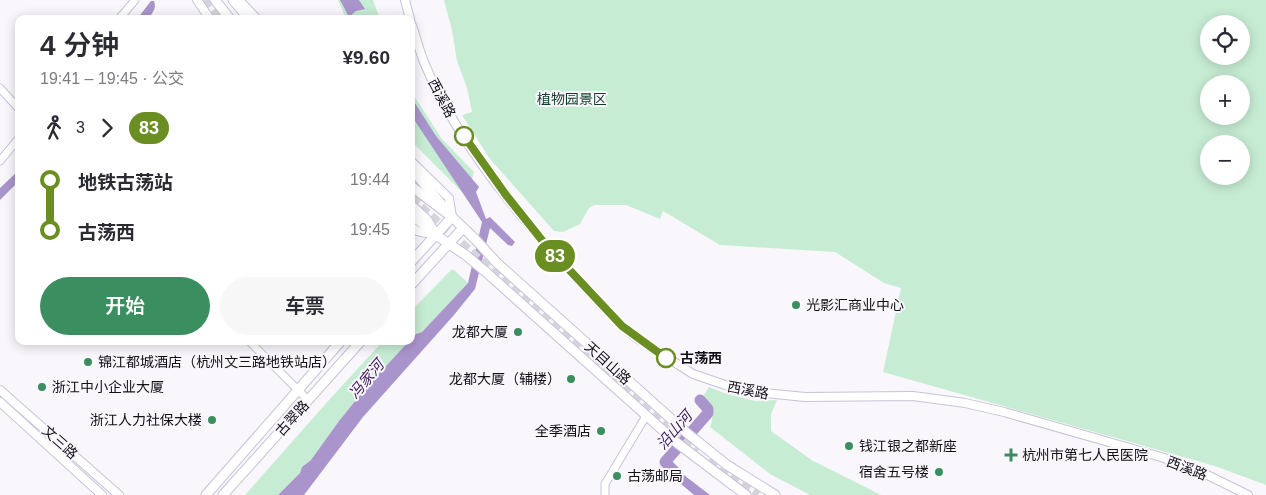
<!DOCTYPE html>
<html lang="zh">
<head>
<meta charset="utf-8">
<style>
  :root { --surface:#fff; --page:#f7f7f7; --text:#2b2b33; --muted:#7c7c81; --accent:#3b8e60 }
  body { margin:0; font-family:Helvetica,"Noto Sans SC",sans-serif; background:var(--page); color:var(--text); height:100vh; display:flex; flex-direction:column; font-size:19px; white-space:nowrap }
  * { box-sizing:border-box; margin:0 }
  p { font-size:16px; color:var(--muted) }
  .icon { flex:none; width:28px; height:28px; fill:none; stroke:currentColor; stroke-width:2; stroke-linecap:round; stroke-linejoin:round }
  .map { position:relative; flex:1; overflow:hidden }
  .panel { position:absolute; left:15px; top:15px; width:400px; height:330px; display:flex; flex-direction:column; background:var(--surface); border-radius:10px; box-shadow:0 2px 12px #0003 }
  .panel>* { flex:none }
  .badge { padding:0 10px; border-radius:16px; font-size:18px; line-height:32px }
  .buttons { position:absolute; left:1200px; top:15px; display:grid; gap:10px }
  .buttons a { display:grid; place-items:center; width:50px; height:50px; border-radius:50%; background:var(--surface); box-shadow:0 2px 12px #0003; font-size:25px }
  .map>.badge { position:absolute; translate:-50% -50%; box-shadow:0 0 0 2px #fff }
  .legs { display:flex; align-items:center; gap:8px; height:55px; padding:0 25px; font-size:16px }
  .legs p { margin-inline-start:auto }
  .summary { display:flex; align-items:center; justify-content:space-between; height:85px; padding:0 25px }
  h1 { font-size:28px; font-weight:600; line-height:38px }
  .primary-button { display:flex; gap:10px; margin-top:auto; padding:10px 25px }
  .primary-button a { flex:1; height:58px; border-radius:30px; background:var(--accent); color:#fff; font-size:20px; font-weight:600; line-height:58px; text-align:center }
  .primary-button a+a { background:var(--page); color:var(--text) }
  ul { padding:0 25px; list-style:none }
  li { display:flex; align-items:center; gap:18px; height:50px; font-size:19px }
  li i { display:grid; place-items:center; width:8px; height:100%; margin:0 6px; background:currentColor }
  li i::after { content:''; width:12px; height:12px; margin:-6px; border:4px solid; border-radius:50%; background:var(--surface) }
  li p { margin-inline-start:auto }
  li:first-child i { background:linear-gradient(#0000 50%,currentColor 0) }
  li:last-child i { background:linear-gradient(currentColor 50%,#0000 0) }
  .map>svg:first-child { display:block }
</style>
</head>
<body>
<div class="map">
<svg width="1266" height="495" viewBox="0 0 1266 495">
  <rect width="100%" height="100%" fill="#f9f7fc"/>
  <path fill="#c7ecd4" fill-rule="evenodd" d="M338,0H373L380,19H346Z
    M444,0H1266V485L1215,466L883,372L901,288L884,283L835,252L720,245L663,211L660,219L626,205H594L589,208L580,224L563,232L554,231L490,159L462,115L472,112L467,88L457,61L452,30ZM1209,24H1241V56H1209ZM1209,84H1241V116H1209ZM1209,144H1241V176H1209Z
    M411,91L442,139L474,172L467,197L411,141Z
    M452,269L455,271L468,283L422,332L416,334L411,339V311Z
    M383,341H409L364,390L339,421L311,460L302,467L300,473L278,495H245L329,400Z
    M709,387L724,393L755,401L777,400L771,414V431L813,461L881,495H810L770,474L710,427C715,414 711,408 702,398Z"/>
  <path fill="#a995cc" d="M340,0H359L365,9L356,11L349,17Z
    M151,1H154C157,9 152,13 148,19H137Z
    M411,97L436,136L479,187L476,192L486,219L490,217L515,242L512,246L508,245L490,228L475,289L454,315L363,417L304,495H278L300,473L302,467L311,460L339,421L364,390L409,341H411V339L416,334L422,332L468,283L482,222L411,115Z
    M19,170V181L0,200V188Z
    M669,461L680,472L710,495H694L674,478L663,466Z"/>
  <g fill="none" stroke-linecap="round" stroke-linejoin="round">
    <path stroke="#a995cc" stroke-width="11" d="M677,474L665,462L708,413V409L700,400"/>
    <path stroke="#d6d4da" stroke-width="9" stroke-dasharray="9 4.5" stroke-linecap="butt" d="M204,0L218,19
      M411,198L671,432L696,453
      M708,462L758,495"/>
    <g stroke="#c9c2d8" stroke-width="9">
      <path id="tertiary" d="M119,19L135,0
        M0,88L19,109
        M0,161L19,138
        M249,341L308,400
        M605,495V484L646,416"/>
    </g>
    <g stroke="#c9c2d8" stroke-width="10">
      <path id="secondary" d="M197,0L210,19
        M239,0L257,19
        M405,0L410,19
        M411,23C416,36 419,50 424,62C465,162 549,250 622,326L635,337L693,374L743,391L805,397L913,396L965,403L1004,412L1161,457L1199,471L1248,495
        M411,161L449,198L452,217
        M411,226L417,231L436,235
        M0,390L119,495
        M0,402L102,495"/>
    </g>
    <g stroke="#c9c2d8" stroke-width="11">
      <path id="primary" d="M215,0L230,19
        M233,0L249,19
        M411,186L452,217L475,239
        M411,205L427,220L436,235L467,256L487,273L677,443L746,495
        M411,262L452,217
        M497,263L687,433L727,465L775,495
        M411,285L463,228
        M206,495L341,341
        M223,495L361,341"/>
    </g>
    <g stroke="#c9c2d8" stroke-width="11">
      <path id="trunk" d="M411,168L452,217
        M411,214L436,235"/>
    </g>
    <use href="#tertiary" stroke="#fff" stroke-width="7"/>
    <use href="#secondary" stroke="#fff" stroke-width="8"/>
    <use href="#primary" stroke="#fff" stroke-width="9"/>
    <use href="#trunk" stroke="#fff" stroke-width="9"/>
    <g stroke="#c9c2d8" stroke-width="11" stroke-linecap="butt">
      <path id="primary-bridge" d="M475,239L497,263"/>
    </g>
    <use href="#primary-bridge" stroke="#fff" stroke-width="9"/>
  </g>
  <g fill="none" stroke-linecap="round" stroke-linejoin="round">
    <g stroke="#fff" stroke-width="11">
      <path id="line-1" d="M464,136L506,195L545,244L622,326L666,358"/>
    </g>
    <use href="#line-1" stroke="#6b8e23" stroke-width="8"/>
  </g>
  <g fill="#fff" stroke="#6b8e23" stroke-width="2.5">
    <circle cx="464" cy="136" r="9"/>
    <circle cx="666" cy="358" r="9"/>
  </g>
  <g fill="#3b8e60" stroke="#f9f7fc" stroke-width="2">
    <circle cx="796" cy="305" r="5"/>
    <circle cx="518" cy="332" r="5"/>
    <circle cx="88" cy="362" r="5"/>
    <circle cx="571" cy="379" r="5"/>
    <circle cx="42" cy="387" r="5"/>
    <circle cx="212" cy="420" r="5"/>
    <circle cx="601" cy="431" r="5"/>
    <circle cx="849" cy="446" r="5"/>
    <path d="M1008.5 447.5h5v5h5v5h-5v5h-5v-5h-5v-5h5z"/>
    <circle cx="939" cy="472" r="5"/>
    <circle cx="617" cy="476" r="5"/>
  </g>
  <g text-anchor="middle" dominant-baseline="central" stroke-width="4" stroke-linejoin="round" paint-order="stroke">
    <g font-size="14" fill="#131018" stroke="#f9f7fc">
      <text transform="translate(442 98) rotate(62)">西溪路</text>
      <text transform="translate(608 363) rotate(42)">天目山路</text>
      <text transform="translate(748 390) rotate(11)">西溪路</text>
      <text transform="translate(292 418) rotate(-48)">古翠路</text>
      <text transform="translate(60 442) rotate(42)">文三路</text>
      <text transform="translate(1187 468) rotate(21)">西溪路</text>
    </g>
    <g font-size="14" fill="#0f3e25" stroke="#f9f7fc">
      <text x="572" y="99">植物园景区</text>
    </g>
    <g font-size="14" fill="#131018" stroke="#f9f7fc" text-anchor="start">
      <text x="806" y="305">光影汇商业中心</text>
      <text x="508" y="332" text-anchor="end">龙都大厦</text>
      <text x="98" y="362">锦江都城酒店（杭州文三路地铁站店）</text>
      <text x="561" y="379" text-anchor="end">龙都大厦（辅楼）</text>
      <text x="52" y="387">浙江中小企业大厦</text>
      <text x="202" y="420" text-anchor="end">浙江人力社保大楼</text>
      <text x="591" y="431" text-anchor="end">全季酒店</text>
      <text x="859" y="446">钱江银之都新座</text>
      <text x="1022" y="455">杭州市第七人民医院</text>
      <text x="929" y="472" text-anchor="end">宿舍五号楼</text>
      <text x="627" y="476">古荡邮局</text>
    </g>
    <g font-size="14" font-weight="bold" fill="#131018" stroke="#f9f7fc" text-anchor="start">
      <text x="680" y="358">古荡西</text>
    </g>
    <g font-size="15" font-style="italic" fill="#391b5b" stroke="#f9f7fc">
      <text transform="translate(366 379) rotate(-50)">冯家河</text>
      <text transform="translate(674 430) rotate(-49)">沿山河</text>
    </g>
  </g>
</svg>
<div class="buttons">
<a><svg class="icon" aria-label="locate" viewBox="0 0 24 24"><circle cx="12" cy="12" r="6"/><path d="M12 2v4M12 18v4M2 12h4M18 12h4"/></svg></a>
<a>+</a>
<a>−</a>
</div>
<b class="badge" style="left:555px;top:256px;background:#6b8e23;color:#fff">83</b>
<section class="panel">
<div class="summary"><div><h1>4 分钟</h1><p>19:41 – 19:45 · 公交</p></div><b>¥9.60</b></div>
<div class="legs"><svg class="icon" aria-label="walk" viewBox="0 0 24 24"><circle cx="13" cy="4" r="2"/><path d="M13 8l-2 6 4 7M11 14l-3 7M7 12l3-4h3l4 4"/></svg>3<svg class="icon" aria-label="forward" viewBox="0 0 24 24"><path d="M9 5l7 7-7 7"/></svg><b class="badge" style="background:#6b8e23;color:#fff">83</b></div>
<ul>
<li><i style="color:#6b8e23"></i><b>地铁古荡站</b><p>19:44</p></li>
<li><i style="color:#6b8e23"></i><b>古荡西</b><p>19:45</p></li>
</ul>
<div class="primary-button"><a>开始</a><a>车票</a></div>
</section>
</div>
</body>
</html>
